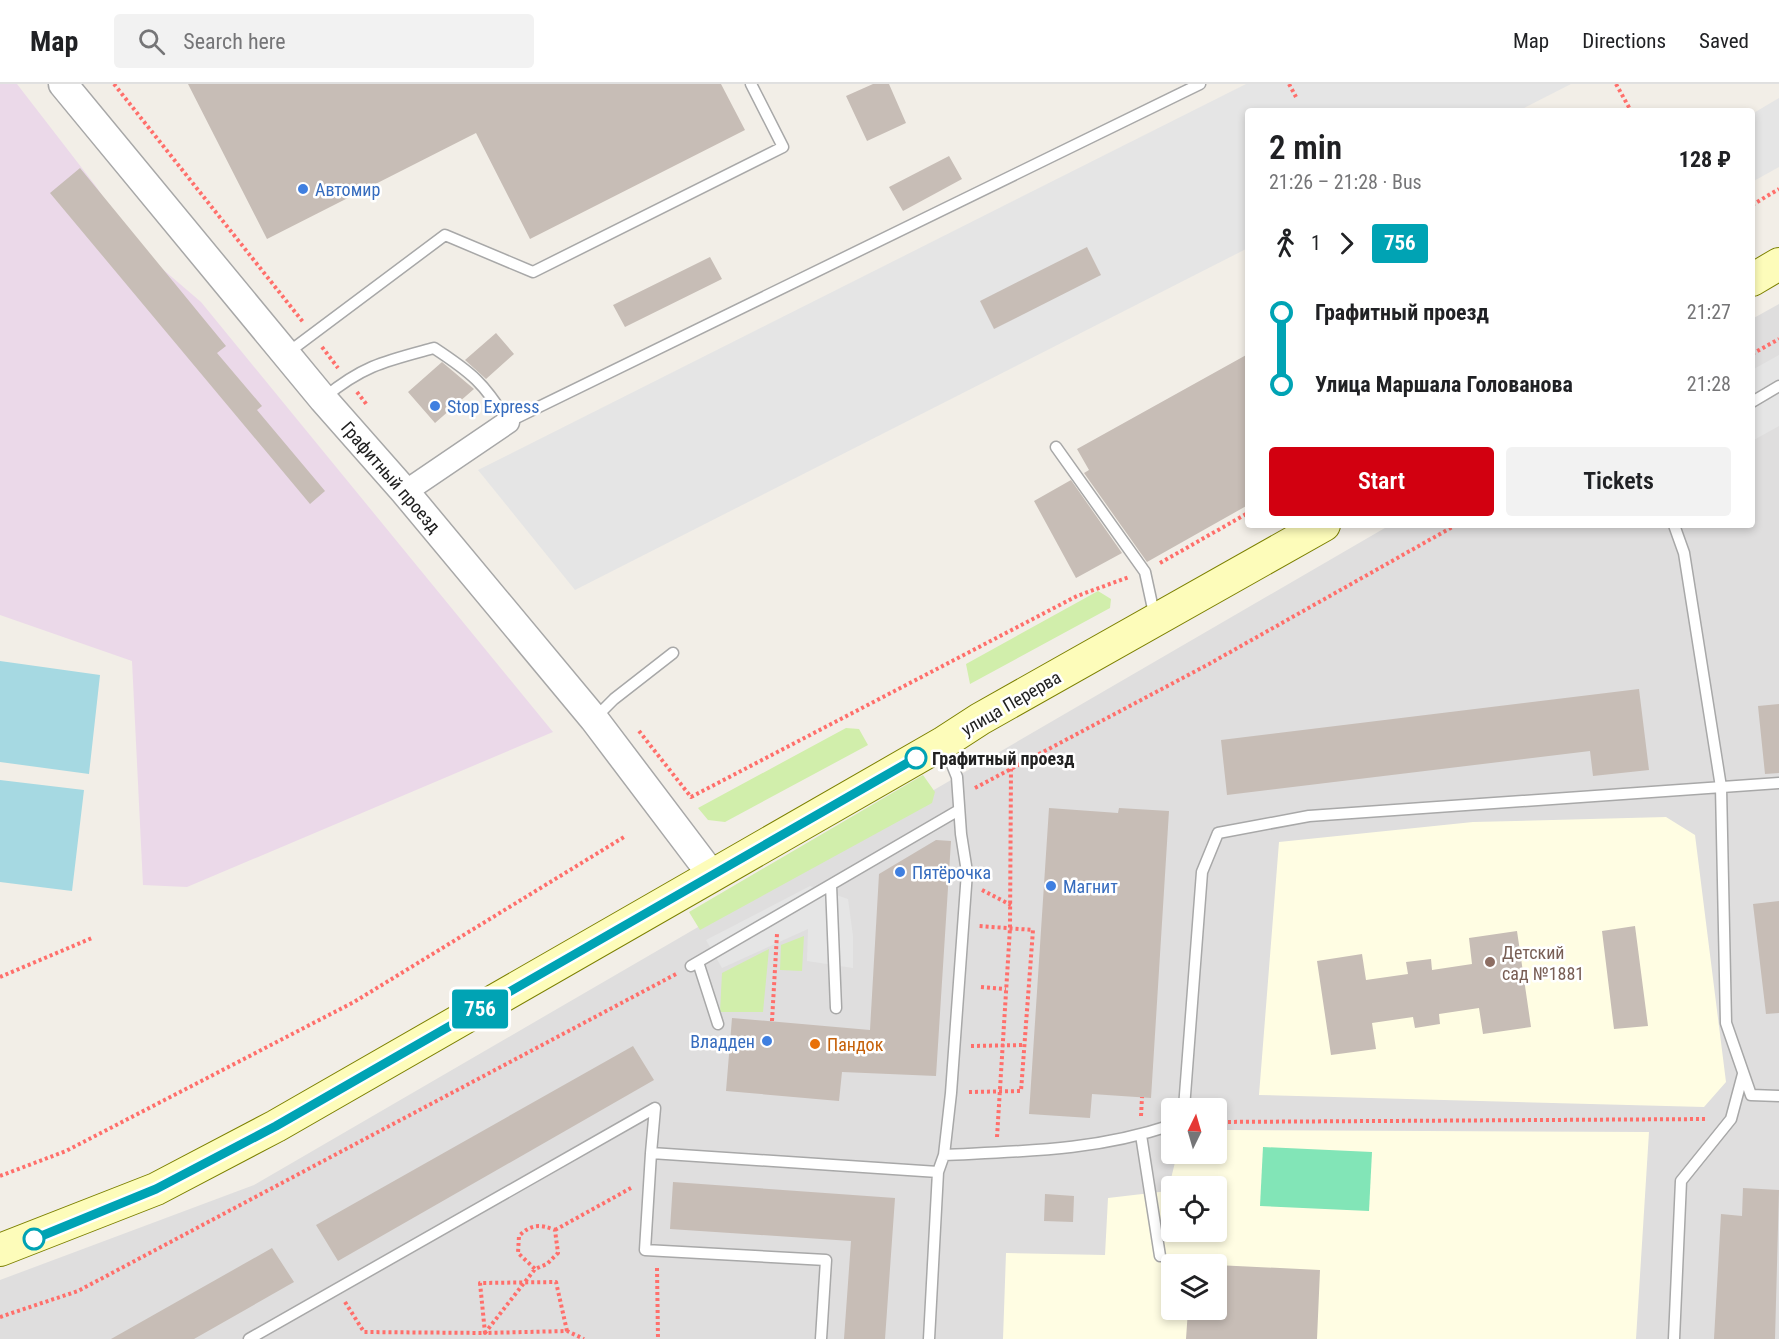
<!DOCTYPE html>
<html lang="en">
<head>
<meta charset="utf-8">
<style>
  :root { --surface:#fff; --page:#f2f2f2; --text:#202124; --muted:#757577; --line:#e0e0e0; --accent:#d20010 }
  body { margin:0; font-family:"Roboto Condensed",sans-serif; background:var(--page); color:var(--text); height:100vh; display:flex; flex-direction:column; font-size:22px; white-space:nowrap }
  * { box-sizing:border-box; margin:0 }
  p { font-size:20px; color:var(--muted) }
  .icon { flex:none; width:33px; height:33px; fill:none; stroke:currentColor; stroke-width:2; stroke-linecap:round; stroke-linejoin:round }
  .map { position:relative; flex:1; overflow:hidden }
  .drawer { position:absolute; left:1245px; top:24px; width:510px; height:420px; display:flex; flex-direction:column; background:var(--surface); border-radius:6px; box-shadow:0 3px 9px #0003 }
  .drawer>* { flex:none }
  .badge { padding:0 12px; border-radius:4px; font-size:21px; line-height:39px }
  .needle { width:39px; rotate:5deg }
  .controls { position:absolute; left:1161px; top:1014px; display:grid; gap:12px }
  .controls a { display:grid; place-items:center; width:66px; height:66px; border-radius:6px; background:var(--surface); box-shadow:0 3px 9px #0003; font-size:30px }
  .map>.badge { position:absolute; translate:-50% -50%; box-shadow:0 0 0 3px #fff }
  .legs { display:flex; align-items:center; gap:9px; height:66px; padding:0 24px; font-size:20px }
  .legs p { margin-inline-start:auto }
  .headline { display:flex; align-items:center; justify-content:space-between; height:102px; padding:0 24px }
  h1 { font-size:33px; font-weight:600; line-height:45px }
  .action { display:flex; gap:12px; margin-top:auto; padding:12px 24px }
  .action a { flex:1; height:69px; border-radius:6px; background:var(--accent); color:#fff; font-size:24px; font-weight:600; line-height:69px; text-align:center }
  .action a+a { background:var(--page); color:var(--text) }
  ul { padding:0 24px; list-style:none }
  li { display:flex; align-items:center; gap:21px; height:72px; font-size:22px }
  li i { display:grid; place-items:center; width:9px; height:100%; margin:0 8px; background:currentColor }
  li i::after { content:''; width:15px; height:15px; margin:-8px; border:4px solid; border-radius:50%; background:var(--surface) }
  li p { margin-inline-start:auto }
  li:first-child i { background:linear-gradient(#0000 50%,currentColor 0) }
  li:last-child i { background:linear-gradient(currentColor 50%,#0000 0) }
  header { display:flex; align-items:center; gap:36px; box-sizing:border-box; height:84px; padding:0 30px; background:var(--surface); border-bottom:2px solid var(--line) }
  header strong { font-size:28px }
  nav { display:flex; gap:33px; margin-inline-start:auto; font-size:21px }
  .search { width:420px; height:54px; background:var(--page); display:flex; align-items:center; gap:15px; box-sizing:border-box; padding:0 21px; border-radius:6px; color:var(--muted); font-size:22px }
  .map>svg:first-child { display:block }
</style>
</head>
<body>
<header>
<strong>Map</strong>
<div class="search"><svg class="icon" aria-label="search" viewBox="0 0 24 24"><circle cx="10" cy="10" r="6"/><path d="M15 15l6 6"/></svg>Search here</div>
<nav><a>Map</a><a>Directions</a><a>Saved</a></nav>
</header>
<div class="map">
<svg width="1779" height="1255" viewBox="0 0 1779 1255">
  <rect width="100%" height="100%" fill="#f2eee7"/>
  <path fill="#dfdede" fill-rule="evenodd" d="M1779,220V1255H0V1196L254,1101L1390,441H1752V235ZM1172,1024H1216V1070H1172ZM1172,1102H1216V1148H1172ZM1172,1180H1216V1226H1172Z"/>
  <path fill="#ebd9e9" d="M0,0H17L95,101L138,164L201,218L553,648L187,803L143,801L132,577L0,531Z"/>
  <path fill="#fffde3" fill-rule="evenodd" d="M1666,733L1695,751L1726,998L1704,1023L1259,1011L1279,758L1473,738Z
    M1223,1046L1649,1048L1636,1255H1003L1006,1169L1105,1171L1108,1114L1168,1107L1177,1070H1216L1217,1050ZM1172,1102H1216V1148H1172ZM1172,1180H1216V1226H1172Z"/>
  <path fill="#d1eeab" d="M1098,507L1111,515L1110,524L970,600L966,580Z
    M846,644L859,645L868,661L725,738L708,736L698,724Z
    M923,691L935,708L932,719L700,846L689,828Z
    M804,852L802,887L780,886L781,861Z
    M769,865L763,928H720L722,889Z"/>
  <path fill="#82e5b7" d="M1263,1063L1372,1068L1369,1127L1260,1122Z"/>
  <path fill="#e5e5e5" d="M1246,0H1571L1518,27H1248V164L575,506L478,386Z
    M1779,14V83L1752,98V30Z
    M1779,271V342L1752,357V286Z
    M810,802L848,815L853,852V884L807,877L808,845L722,884L706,856Z"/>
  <path fill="#a6d9e2" d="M0,577L100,591L89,690L0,678Z
    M0,696L84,706L72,807L0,798Z"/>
  <path fill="#c7bdb6" d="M188,0H721L745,46L530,155L476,49L267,155Z
    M873,0H889L906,39L867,57L846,12Z
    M949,72L962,95L903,127L889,103Z
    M80,84L226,262L217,269L262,322L257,326L325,407L310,420L50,109Z
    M1087,163L1101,191L994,245L980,217Z
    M710,173L722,195L625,243L613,221Z
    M496,249L514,270L486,295L465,276Z
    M1248,270V421L1147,478L1084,389L1089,386L1077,365Z
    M442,278L474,305L435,339L408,308Z
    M1071,396L1122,469L1076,494L1034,417Z
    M1639,605L1649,686L1593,692L1590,667L1227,711L1221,656Z
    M1779,620V689L1765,690L1758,622Z
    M1049,724L1118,729L1119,724L1169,727L1151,1014L1092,1010L1090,1034L1029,1030Z
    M936,756L951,757L936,992L842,988L839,1017L726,1007L732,934L870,946L879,790Z
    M1779,817V929L1766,930L1753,820Z
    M1635,842L1648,942L1614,945L1602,847Z
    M1517,847L1531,943L1483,950L1479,924L1439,930L1440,940L1415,944L1413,933L1372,939L1376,965L1331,971L1317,877L1362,870L1366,896L1408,890L1406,878L1431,875L1432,886L1472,880L1469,854Z
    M633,962L654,996L338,1177L316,1141Z
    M673,1098L895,1114L885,1255H844L851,1157L670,1145Z
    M1743,1104L1779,1106L1775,1255H1714L1721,1130L1742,1132Z
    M1045,1110L1074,1112L1073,1138L1044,1137Z
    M272,1164L294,1198L194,1255H111Z
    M1216,1181L1320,1186L1317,1255H1186L1188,1226H1216Z"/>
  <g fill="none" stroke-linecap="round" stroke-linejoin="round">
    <g stroke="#a8a8a8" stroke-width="13">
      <path id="service" d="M286,270L445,151L533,188L783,63L751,0
        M325,313C364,281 386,277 434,264C472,289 484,299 508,338L1200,0
        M1752,318L1779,302
        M1056,363L1145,488L1155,534
        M1674,441L1684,469L1721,703L1726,939L1751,1011L1779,1012
        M594,635L614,615L673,569
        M831,801L836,924
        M698,878L718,940
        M691,882L959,726
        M1184,1024L1202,788L1218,749L1309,732L1779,699
        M1141,1051L1160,1172
        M944,1071C1025,1067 1094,1067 1172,1041
        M249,1255L655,1024L651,1069
        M821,1255L826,1176L645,1166L651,1069L938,1088
        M929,1255L938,1088L944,1071L951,1009L967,788L961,750L957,693L944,661
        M1674,1255L1681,1097L1731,1035L1743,990"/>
    </g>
    <g stroke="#a8a8a8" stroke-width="25">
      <path id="minor" d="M405,408L508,338"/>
    </g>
    <g stroke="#a8a8a8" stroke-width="31">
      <path id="tertiary" d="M63,0L323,315L405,408L594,635L712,791"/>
    </g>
    <g stroke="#7c8000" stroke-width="34">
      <path id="secondary" d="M1752,196L1779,180
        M0,1166L156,1105L276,1042L943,659L980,635L1324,441"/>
    </g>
    <path stroke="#ff6f6b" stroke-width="4" stroke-dasharray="3 3" stroke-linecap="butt" d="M114,0L303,238
      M1289,0L1296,13
      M1616,0L1631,27
      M1752,121L1779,105
      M322,263L338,284
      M1752,270L1779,255
      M357,308L367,321
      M1160,479L1248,429
      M639,647L691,713L1077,512L1129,493
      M975,704L1209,580L1456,441
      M982,806L1011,821
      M0,893L92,854
      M981,903L1006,905
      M772,937L777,850
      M971,962L1025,961
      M969,1008L1021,1007L1033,846L979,842
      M1141,1032L1142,1013
      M1216,1038L1708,1035
      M997,1053L1010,844L1011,685
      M0,1092L66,1067L354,918L624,753
      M555,1146L631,1104
      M657,1184L658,1255
      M345,1218L364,1248L485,1249L535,1185L547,1180L558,1169L555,1146C540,1140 531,1140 519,1152L518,1169L535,1185
      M0,1233L78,1207L678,889
      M567,1247L556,1198L480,1199L485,1249L567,1247L584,1255"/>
    <use href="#service" stroke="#fff" stroke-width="10"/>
    <use href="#minor" stroke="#fff" stroke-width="22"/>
    <use href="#tertiary" stroke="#fff" stroke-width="28"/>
    <use href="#secondary" stroke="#fdfcba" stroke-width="32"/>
  </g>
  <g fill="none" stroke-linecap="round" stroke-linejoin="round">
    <g stroke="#fff" stroke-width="14">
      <path id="line-1" d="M34,1155L156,1105L276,1042L916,674"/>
    </g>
    <use href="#line-1" stroke="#00a3b4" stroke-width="9"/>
  </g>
  <g fill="#3f7fe0" stroke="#fff" stroke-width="2">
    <circle cx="303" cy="105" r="6"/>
    <circle cx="435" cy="322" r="6"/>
    <circle cx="900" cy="788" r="6"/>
    <circle cx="1051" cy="802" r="6"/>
    <circle cx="767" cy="957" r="6"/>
  </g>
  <g fill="#fff" stroke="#00a3b4" stroke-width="3">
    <circle cx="916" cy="674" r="10"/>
    <circle cx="34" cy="1155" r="10"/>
  </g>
  <circle fill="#8d6e63" stroke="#fff" stroke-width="2" cx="1490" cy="878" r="6"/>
  <circle fill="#e8710a" stroke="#fff" stroke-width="2" cx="815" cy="960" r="6"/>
  <g text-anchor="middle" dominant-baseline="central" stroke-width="5" stroke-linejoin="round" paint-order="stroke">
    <g font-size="18" fill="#366cbe" stroke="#fff" text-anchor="start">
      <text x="315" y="105">Автомир</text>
      <text x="447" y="322">Stop Express</text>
      <text x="912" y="788">Пятёрочка</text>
      <text x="1063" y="802">Магнит</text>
      <text x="755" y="957" text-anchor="end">Владден</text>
    </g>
    <g font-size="18" fill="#212121" stroke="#fff">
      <text transform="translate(391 393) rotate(49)">Графитный проезд</text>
      <text transform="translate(1011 619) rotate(-30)">улица Перерва</text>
    </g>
    <g font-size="18" font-weight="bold" fill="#212121" stroke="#fff" text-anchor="start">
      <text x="932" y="674">Графитный проезд</text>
    </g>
    <g font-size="18" fill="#785e54" stroke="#fff" text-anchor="start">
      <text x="1502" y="868">Детский<tspan x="1502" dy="21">сад №1881</tspan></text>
    </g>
    <g font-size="18" fill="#c56008" stroke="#fff" text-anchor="start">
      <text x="827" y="960">Пандок</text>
    </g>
  </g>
</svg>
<div class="controls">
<a><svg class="needle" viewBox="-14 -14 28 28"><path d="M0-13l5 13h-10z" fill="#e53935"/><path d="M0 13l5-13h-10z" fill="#757577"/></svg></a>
<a><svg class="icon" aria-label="locate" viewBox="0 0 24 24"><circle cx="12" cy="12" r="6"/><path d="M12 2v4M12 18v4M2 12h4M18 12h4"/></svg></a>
<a><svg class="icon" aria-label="layers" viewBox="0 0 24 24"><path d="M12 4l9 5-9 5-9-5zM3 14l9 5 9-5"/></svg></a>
</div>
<b class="badge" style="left:480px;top:925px;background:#00a3b4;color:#fff">756</b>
<section class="drawer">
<div class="headline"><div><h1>2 min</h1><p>21:26 – 21:28 · Bus</p></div><b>128 ₽</b></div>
<div class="legs"><svg class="icon" aria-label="walk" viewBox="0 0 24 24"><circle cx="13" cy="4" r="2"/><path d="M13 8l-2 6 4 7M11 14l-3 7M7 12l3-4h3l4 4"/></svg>1<svg class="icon" aria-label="forward" viewBox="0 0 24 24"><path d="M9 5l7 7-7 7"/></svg><b class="badge" style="background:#00a3b4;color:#fff">756</b></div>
<ul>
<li><i style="color:#00a3b4"></i><b>Графитный проезд</b><p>21:27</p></li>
<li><i style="color:#00a3b4"></i><b>Улица Маршала Голованова</b><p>21:28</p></li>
</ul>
<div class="action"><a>Start</a><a>Tickets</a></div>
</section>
</div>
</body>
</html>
